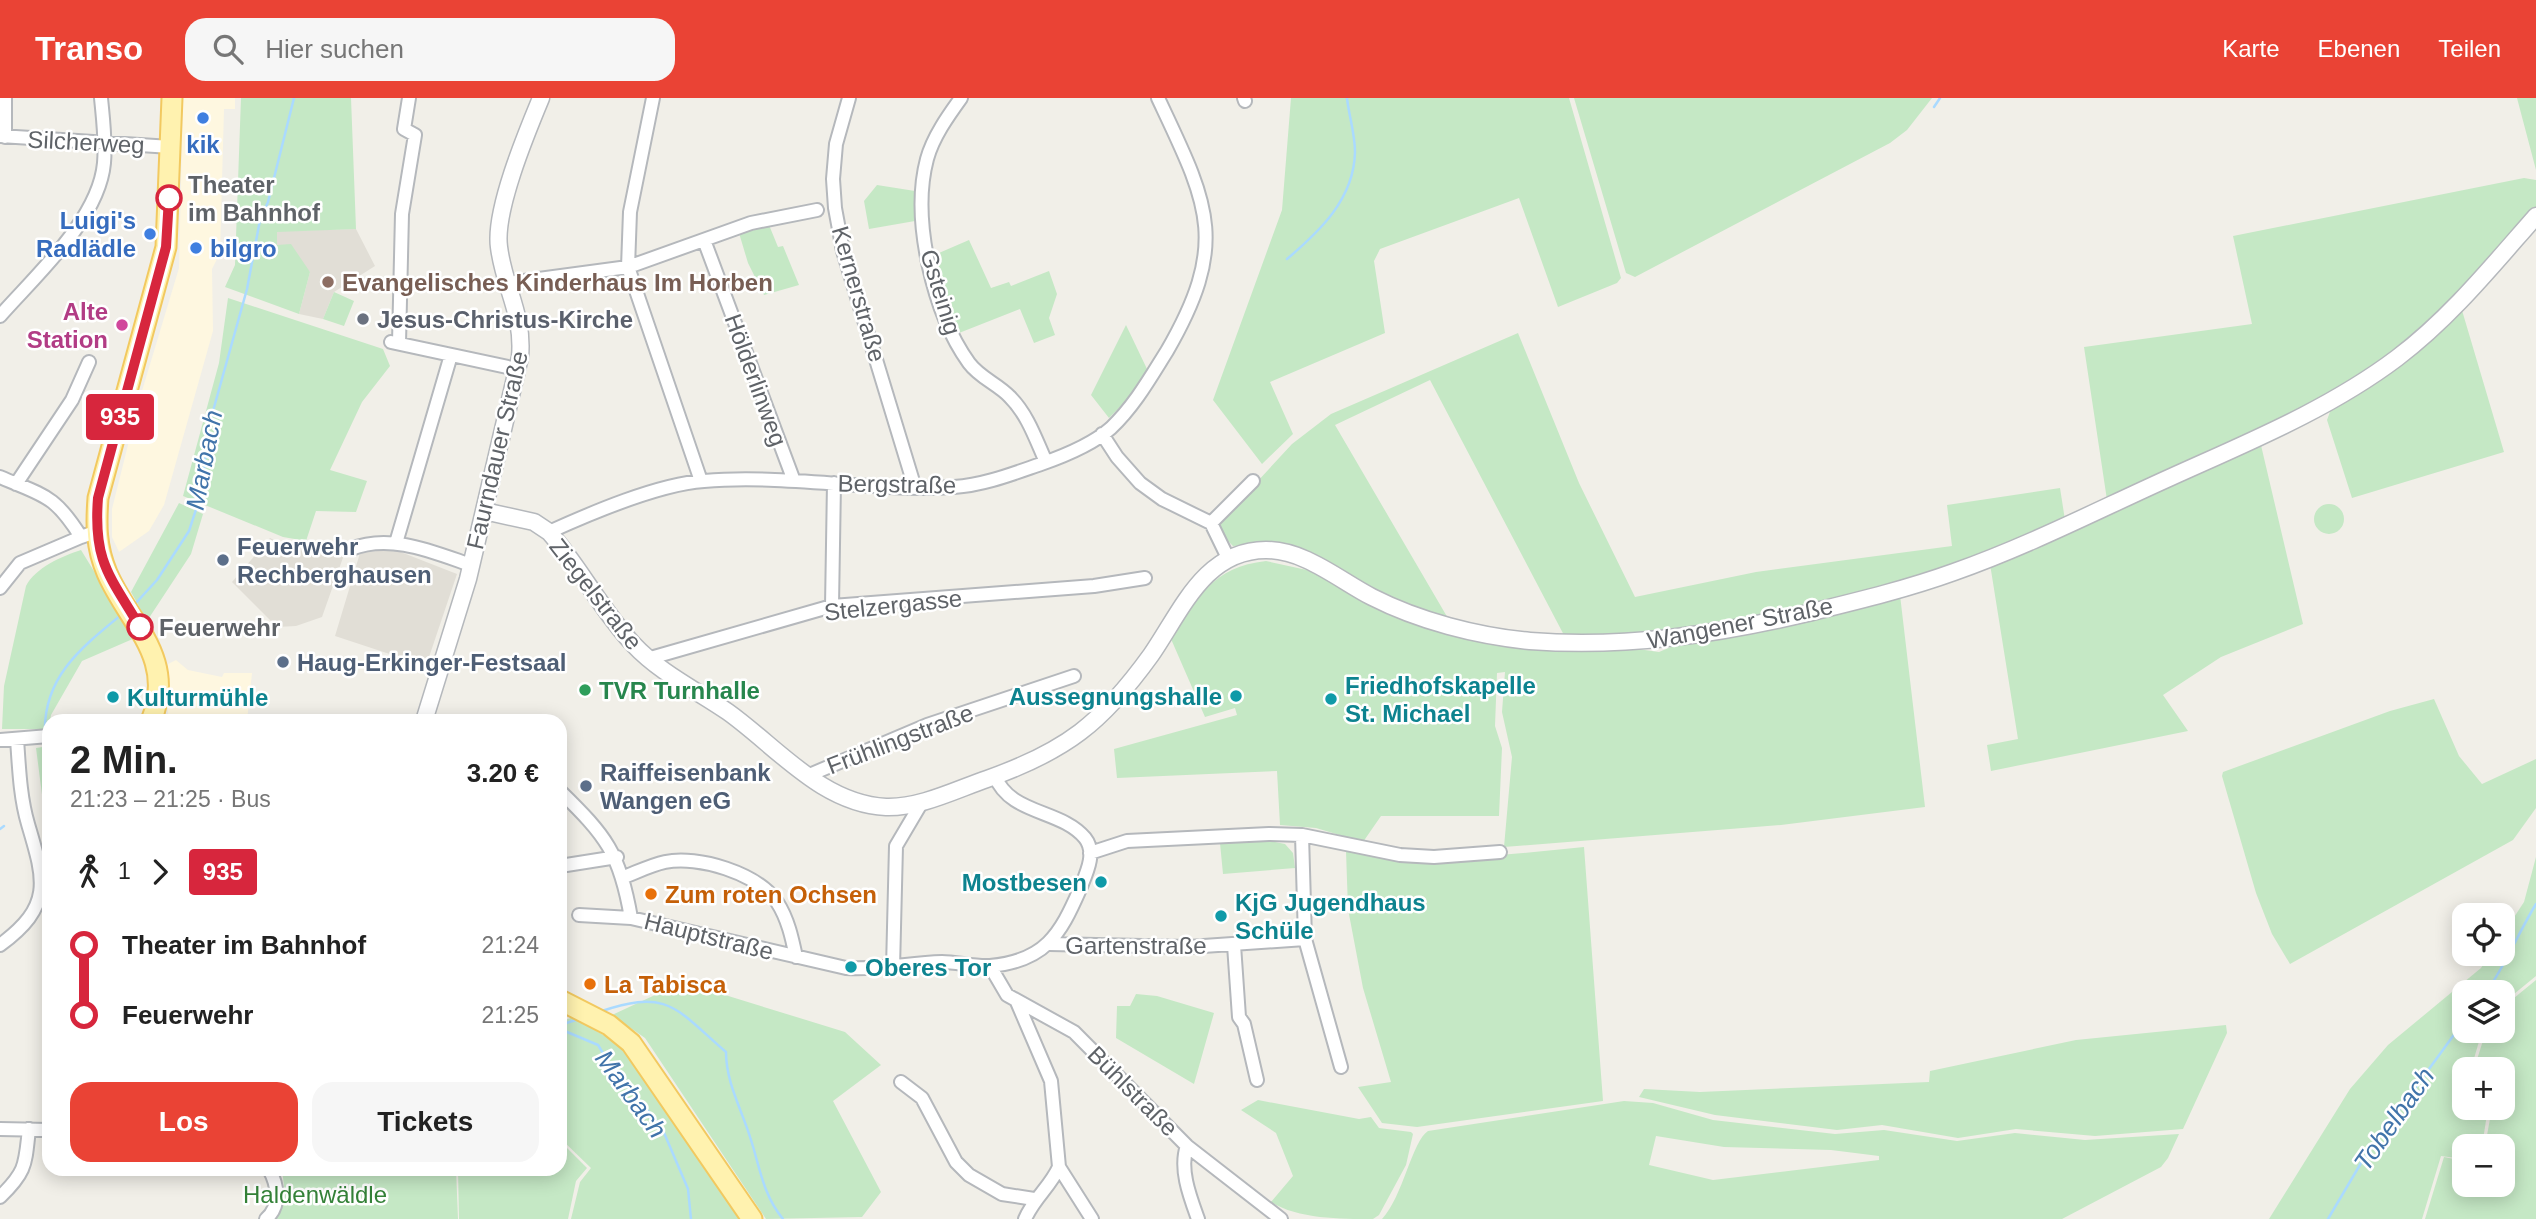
<!DOCTYPE html>
<html lang="de">
<head>
<meta charset="utf-8">
<style>
  :root { --surface:#fff; --page:#f6f6f6; --text:#222; --muted:#767676; --accent:#ea4335 }
  body { margin:0; font-family:Helvetica,sans-serif; background:var(--page); color:var(--text); height:100vh; display:flex; flex-direction:column; font-size:26px; white-space:nowrap }
  * { box-sizing:border-box; margin:0 }
  p { font-size:23px; color:var(--muted) }
  .icon { flex:none; width:38px; height:38px; fill:none; stroke:currentColor; stroke-width:2; stroke-linecap:round; stroke-linejoin:round }
  .map { position:relative; flex:1; overflow:hidden }
  .sheet { position:absolute; left:42px; top:616px; width:525px; height:462px; display:flex; flex-direction:column; background:var(--surface); border-radius:21px; box-shadow:0 4px 18px #0003 }
  .sheet>* { flex:none }
  .badge { padding:0 14px; border-radius:5px; font-size:24px; line-height:46px }
  .controls { position:absolute; left:2452px; top:805px; display:grid; gap:14px }
  .controls a { display:grid; place-items:center; width:63px; height:63px; border-radius:14px; background:var(--surface); box-shadow:0 4px 18px #0003; font-size:35px }
  .map>.badge { position:absolute; translate:-50% -50%; box-shadow:0 0 0 4px #fff }
  .legs { display:flex; align-items:center; gap:10px; height:77px; padding:0 28px; font-size:23px }
  .legs p { margin-inline-start:auto }
  .overview { display:flex; align-items:center; justify-content:space-between; height:119px; padding:0 28px }
  h1 { font-size:38px; font-weight:700; line-height:52px }
  .action { display:flex; gap:14px; margin-top:auto; padding:14px 28px }
  .action a { flex:1; height:80px; border-radius:21px; background:var(--accent); color:#fff; font-size:28px; font-weight:700; line-height:80px; text-align:center }
  .action a+a { background:var(--page); color:var(--text) }
  ul { padding:0 28px; list-style:none }
  li { display:flex; align-items:center; gap:24px; height:70px; font-size:26px }
  li i { display:grid; place-items:center; width:10px; height:100%; margin:0 9px; background:currentColor }
  li i::after { content:''; width:18px; height:18px; margin:-9px; border:5px solid; border-radius:50%; background:var(--surface) }
  li p { margin-inline-start:auto }
  li:first-child i { background:linear-gradient(#0000 50%,currentColor 0) }
  li:last-child i { background:linear-gradient(currentColor 50%,#0000 0) }
  header { display:flex; align-items:center; gap:42px; box-sizing:border-box; height:98px; padding:0 35px; background:var(--accent); color:#fff }
  header strong { font-size:33px }
  nav { display:flex; gap:38px; margin-inline-start:auto; font-size:24px }
  .search { width:490px; height:63px; background:var(--page); display:flex; align-items:center; gap:18px; box-sizing:border-box; padding:0 24px; border-radius:21px; color:var(--muted); font-size:26px }
  .map>svg:first-child { display:block }
</style>
</head>
<body>
<header>
<strong>Transo</strong>
<div class="search"><svg class="icon" aria-label="search" viewBox="0 0 24 24"><circle cx="10" cy="10" r="6"/><path d="M15 15l6 6"/></svg>Hier suchen</div>
<nav><a>Karte</a><a>Ebenen</a><a>Teilen</a></nav>
</header>
<div class="map">
<svg width="2536" height="1121" viewBox="0 0 2536 1121">
  <rect width="100%" height="100%" fill="#f1efe8"/>
  <path fill="#fef7e0" d="M183,0H235V11H224L220,155L212,171L213,233L164,407L149,433L119,454L112,439V411L139,303L179,170Z
    M176,562L188,572L222,579L224,575H252L247,623H168V566Z"/>
  <path fill="#e1ded6" d="M356,131L375,168L334,194L323,221L299,216L310,174L277,147V133Z
    M270,440L282,446L345,454L322,519L296,528L277,529L232,484Z
    M393,451L457,476L426,568L335,538L360,455Z"/>
  <path fill="#c5e8c5" fill-rule="evenodd" d="M241,0H351L356,131L277,134V147L291,146L310,174L299,216L225,189L235,167Z
    M1291,0H1569L1621,180L1617,185L1558,209L1519,100L1380,151L1374,163L1385,235L1270,284L1293,336L1262,366L1213,302L1282,112Z
    M1574,0H1932L1907,32L1890,45L1635,179L1626,175Z
    M2517,0H2536V72Z
    M2524,80L2536,82V112L2459,198L2378,267L2322,301L2107,402L2084,249L2252,226L2233,138Z
    M877,87L915,93V123L869,131L864,103Z
    M769,127L778,149L783,148L799,187L764,197L748,165L739,135Z
    M969,142L991,190L1009,184L1011,188L1049,173L1057,196L1049,220L1055,237L1034,245L1020,211L959,235L932,158Z
    M334,194L354,203L344,228L323,221Z
    M228,200L383,251L390,268L362,304L330,372L367,383L356,414L316,413L306,443L283,439L183,398L219,265Z
    M2461,209L2504,354L2352,400L2327,322L2331,311Z
    M1126,227L1147,271L1131,298L1109,320L1091,297Z
    M1518,235L1579,385L1635,499L1756,474L1952,448L1947,407L2060,390L2065,422L1951,471L1852,499L1685,534L1566,541L1430,282L1335,327L1449,522L1406,507L1281,446L1233,448L1226,441L1219,425L1292,346L1331,316Z
    M2260,343L2303,526L2221,559L2163,597L2188,633L1991,673L1987,647L2018,641L1990,466Z
    M179,405L203,416L191,456L147,523L131,494Z
    M2314 421a15 15 0 1 1 30 0a15 15 0 1 1-30 0Z
    M81,452L135,540L82,563L51,617L49,631H2L4,588L26,488C35,470 62,458 81,452Z
    M1266,463L1307,472L1404,518L1659,554L1683,544L1900,497L1925,709L1781,727L1504,749L1512,659L1502,614L1505,574L1497,575L1495,628L1502,650L1499,718H1381L1363,744L1316,730L1280,727L1277,673L1117,680L1114,651L1237,617L1235,610L1205,619L1171,541C1197,499 1213,469 1266,463Z
    M2434,601L2459,658L2482,686L2536,661V710L2513,742L2290,866L2272,836L2256,795L2222,678L2223,674L2390,613Z
    M49,648V710L44,712L36,650Z
    M1270,743L1285,746L1293,755L1295,770L1223,776L1220,745Z
    M1584,749L1603,1003L1417,1029L1382,1025L1358,989L1391,984L1363,890L1348,811L1346,753C1424,767 1505,757 1584,749Z
    M2536,759V878L2503,905L2502,894H2464V933H2482L2471,971H2464V1010H2488L2482,1048H2464V1061L2441,1058L2422,1121H2269L2350,991L2388,947L2481,870L2490,856H2502L2503,836L2524,804Z
    M2536,882V1121H2425L2444,1059L2464,1063V1087H2502V1048H2485L2492,1010H2502V971H2474L2486,933H2502L2503,909Z
    M683,884L845,934L881,967L833,1003L881,1094L862,1119L766,1121L645,940L612,917Z
    M1136,896L1157,898L1214,915L1194,986L1116,940L1117,908H1130Z
    M573,919L615,944L636,963L743,1121H571L580,1084L591,1070L560,1040V924Z
    M2226,927L2227,935L2183,1031L2095,1038L2016,1031L1958,1040L1882,1027L1837,1032L1715,1017L1639,999L1644,991L1700,994L1929,984L1930,973L2076,942Z
    M1258,1002L1359,1021L1371,1019L1379,1030L1411,1034L1413,1036L1406,1067L1379,1117L1373,1121C1340,1121 1298,1121 1271,1104L1293,1078L1276,1035L1241,1012Z
    M1624,1003L1653,1005L1713,1022L1835,1036L1884,1032L1957,1043L2015,1035L2085,1042L2179,1036L2168,1060L2161,1069L2062,1121H1382C1403,1099 1412,1043 1428,1033ZM1656,1038L1724,1049L1831,1052L1879,1058V1062L1713,1082L1649,1067Z
    M560,1043L587,1070L576,1083L568,1121H459L458,1071H560Z
    M282,1071H456L458,1121H275C288,1106 284,1089 282,1071Z"/>
  <g fill="none" stroke-linecap="round" stroke-linejoin="round">
    <path stroke="#aadaff" stroke-width="2.5" d="M1934,9L1940,0
      M1287,161C1320,133 1354,101 1355,54C1355,36 1349,18 1347,0
      M135,506L157,482L189,433L202,393L208,331L247,191L260,122L268,104L294,0
      M45,635C43,579 82,549 121,517
      M45,642L49,680
      M0,731L4,728
      M2486,894C2506,867 2518,835 2536,806
      M602,913C669,890 677,912 726,954C726,985 742,1012 751,1042C760,1070 763,1097 783,1121
      M560,927L579,921
      M560,931L598,947L609,965L662,1030L688,1091L691,1121
      M2328,1121L2364,1060L2464,923"/>
    <g stroke="#b5b8bc" stroke-width="16">
      <path id="minor" d="M5,0V39
        M653,0L630,114L628,169L701,383
        M849,0L836,46L833,81L835,110L843,153L915,390
        M961,0C948,18 933,39 927,61C911,121 933,215 969,265C980,280 998,286 1010,299C1028,317 1036,342 1046,364
        M1244,0L1245,3
        M0,38L171,49
        M704,142L794,383
        M508,185L628,169L751,125L817,112
        M0,218C36,177 99,121 104,65C106,43 103,21 101,0
        M391,244L517,271
        M399,245L402,116L415,37L404,31L409,0
        M1102,336L1117,359L1140,385L1162,401L1211,425L1228,460
        M0,379C44,398 54,396 81,439L95,434
        M16,386L72,302L89,264
        M1211,425L1253,383
        M549,434C591,415 658,386 704,383C787,376 871,394 954,389C984,387 1012,376 1041,366C1064,358 1093,346 1111,330C1135,307 1150,280 1167,253C1230,144 1208,106 1158,0
        M396,445L451,257
        M351,451C390,435 433,454 471,467
        M0,490L20,465L81,439
        M832,508L834,385
        M647,561L832,508L1094,488L1145,480
        M0,642L49,638
        M807,678L927,627L1074,578
        M560,693C606,738 620,755 631,820
        M1302,737L1305,841L1341,969
        M1090,755L1127,743L1269,736L1302,737L1400,757L1434,759L1500,754
        M560,768L617,759
        M624,779C637,774 651,767 665,764C698,757 757,775 777,804C788,821 792,840 796,859
        M579,817L631,820L846,870C879,872 909,865 942,864C957,864 974,869 990,868C1045,863 1060,837 1080,791C1086,776 1097,755 1085,740C1061,711 1010,717 995,678
        M1050,846L1189,849L1305,841
        M0,847C53,808 45,783 28,726C20,699 19,669 17,641
        M1234,847L1239,919L1244,926L1257,982
        M990,868L1007,897L1074,934L1187,1048L1281,1121
        M893,870L896,748L922,704
        M1017,904L1051,983L1059,1069L1092,1121
        M901,984L922,1000L956,1064L969,1077L1002,1096L1034,1101
        M0,1031L49,1032
        M1187,1048C1179,1071 1190,1099 1198,1121
        M0,1099C27,1073 25,1066 29,1031
        M266,1121C281,1108 278,1087 269,1071
        M1025,1121C1034,1100 1050,1089 1059,1069"/>
    </g>
    <g stroke="#b5b8bc" stroke-width="19">
      <path id="tertiary" d="M484,413L534,424L549,434C580,469 601,512 633,546C660,575 696,592 728,614C777,649 822,706 886,709C920,710 955,692 987,681C1066,653 1102,625 1151,557C1181,514 1204,452 1266,452C1305,452 1339,482 1372,499C1419,523 1477,538 1530,543C1625,550 1714,537 1808,515C1857,503 1907,491 1954,474C2028,448 2098,412 2169,380C2246,345 2328,312 2397,260C2450,220 2492,168 2536,118
        M424,623L468,481L520,259C524,216 504,190 499,149C494,113 526,36 541,0"/>
    </g>
    <g stroke="#f2c960" stroke-width="23">
      <path id="primary" d="M151,623C177,560 129,526 107,475C96,449 96,427 98,400L166,149L172,0
        M560,902L609,927L631,945L752,1121"/>
    </g>
    <use href="#minor" stroke="#fff" stroke-width="12"/>
    <use href="#tertiary" stroke="#fff" stroke-width="16"/>
    <use href="#primary" stroke="#fff2af" stroke-width="19"/>
  </g>
  <g fill="none" stroke-linecap="round" stroke-linejoin="round">
    <g stroke="#fff" stroke-width="16">
      <path id="line-1" d="M140,529C110,478 93,464 98,400L166,149L169,100"/>
    </g>
    <use href="#line-1" stroke="#d7263d" stroke-width="10"/>
  </g>
  <g fill="#3f7fe0" stroke="#fff" stroke-width="2.5">
    <circle cx="203" cy="20" r="7"/>
    <circle cx="150" cy="136" r="7"/>
    <circle cx="196" cy="150" r="7"/>
  </g>
  <g fill="#fff" stroke="#d7263d" stroke-width="3.5">
    <circle cx="169" cy="100" r="12"/>
    <circle cx="140" cy="529" r="12"/>
  </g>
  <circle fill="#8d6e63" stroke="#fff" stroke-width="2.5" cx="328" cy="184" r="7"/>
  <circle fill="#6b7280" stroke="#fff" stroke-width="2.5" cx="363" cy="221" r="7"/>
  <circle fill="#d1479c" stroke="#fff" stroke-width="2.5" cx="122" cy="227" r="7"/>
  <g fill="#5c6f8a" stroke="#fff" stroke-width="2.5">
    <circle cx="223" cy="462" r="7"/>
    <circle cx="283" cy="564" r="7"/>
    <circle cx="586" cy="688" r="7"/>
  </g>
  <circle fill="#2e9e5b" stroke="#fff" stroke-width="2.5" cx="585" cy="592" r="7"/>
  <g fill="#0f9aa8" stroke="#fff" stroke-width="2.5">
    <circle cx="1236" cy="598" r="7"/>
    <circle cx="113" cy="599" r="7"/>
    <circle cx="1331" cy="601" r="7"/>
    <circle cx="1101" cy="784" r="7"/>
    <circle cx="1221" cy="818" r="7"/>
    <circle cx="851" cy="869" r="7"/>
  </g>
  <g fill="#e8710a" stroke="#fff" stroke-width="2.5">
    <circle cx="651" cy="796" r="7"/>
    <circle cx="590" cy="886" r="7"/>
  </g>
  <g text-anchor="middle" dominant-baseline="central" stroke-width="5" stroke-linejoin="round" paint-order="stroke">
    <g font-size="24" fill="#5f6368" stroke="#fff">
      <text transform="translate(86 44) rotate(3)">Silcherweg</text>
      <text transform="translate(941 194) rotate(73)">Gsteinig</text>
      <text transform="translate(859 196) rotate(74)">Kernerstraße</text>
      <text transform="translate(756 282) rotate(70)">Hölderlinweg</text>
      <text transform="translate(497 352) rotate(-77)">Faurndauer Straße</text>
      <text transform="translate(897 386) rotate(1)">Bergstraße</text>
      <text transform="translate(596 496) rotate(52)">Ziegelstraße</text>
      <text transform="translate(893 507) rotate(-6)">Stelzergasse</text>
      <text transform="translate(1740 525) rotate(-11)">Wangener Straße</text>
      <text transform="translate(900 641) rotate(-21)">Frühlingstraße</text>
      <text transform="translate(709 838) rotate(14)">Hauptstraße</text>
      <text x="1136" y="847">Gartenstraße</text>
      <text transform="translate(1133 993) rotate(45)">Bühlstraße</text>
    </g>
    <g font-size="24" font-weight="bold" fill="#366cbe" stroke="#fff">
      <text x="203" y="46">kik</text>
      <text x="136" y="122" text-anchor="end">Luigi's<tspan x="136" dy="28">Radlädle</tspan></text>
      <text x="210" y="150" text-anchor="start">bilgro</text>
    </g>
    <g font-size="24" font-weight="bold" fill="#5f6368" stroke="#fff" text-anchor="start">
      <text x="188" y="86">Theater<tspan x="188" dy="28">im Bahnhof</tspan></text>
      <text x="159" y="529">Feuerwehr</text>
    </g>
    <g font-size="24" font-weight="bold" fill="#785e54" stroke="#fff" text-anchor="start">
      <text x="342" y="184">Evangelisches Kinderhaus Im Horben</text>
    </g>
    <g font-size="24" font-weight="bold" fill="#b23c85" stroke="#fff" text-anchor="end">
      <text x="108" y="213">Alte<tspan x="108" dy="28">Station</tspan></text>
    </g>
    <g font-size="24" font-weight="bold" fill="#5b616d" stroke="#fff" text-anchor="start">
      <text x="377" y="221">Jesus-Christus-Kirche</text>
    </g>
    <g font-size="24" font-weight="bold" fill="#4e5e75" stroke="#fff" text-anchor="start">
      <text x="237" y="448">Feuerwehr<tspan x="237" dy="28">Rechberghausen</tspan></text>
      <text x="297" y="564">Haug-Erkinger-Festsaal</text>
      <text x="600" y="674">Raiffeisenbank<tspan x="600" dy="28">Wangen eG</tspan></text>
    </g>
    <g font-size="24" font-weight="bold" fill="#0d838f" stroke="#fff" text-anchor="start">
      <text x="1345" y="587">Friedhofskapelle<tspan x="1345" dy="28">St. Michael</tspan></text>
      <text x="1222" y="598" text-anchor="end">Aussegnungshalle</text>
      <text x="127" y="599">Kulturmühle</text>
      <text x="1087" y="784" text-anchor="end">Mostbesen</text>
      <text x="1235" y="804">KjG Jugendhaus<tspan x="1235" dy="28">Schüle</tspan></text>
      <text x="865" y="869">Oberes Tor</text>
    </g>
    <g font-size="24" font-weight="bold" fill="#27864d" stroke="#fff" text-anchor="start">
      <text x="599" y="592">TVR Turnhalle</text>
    </g>
    <g font-size="24" font-weight="bold" fill="#c56008" stroke="#fff" text-anchor="start">
      <text x="665" y="796">Zum roten Ochsen</text>
      <text x="604" y="886">La Tabisca</text>
    </g>
    <g font-size="24" fill="#348238" stroke="#fff">
      <text x="315" y="1096">Haldenwäldle</text>
    </g>
    <g font-size="26" font-style="italic" fill="#4174aa" stroke="#fff">
      <text transform="translate(204 362) rotate(-79)">Marbach</text>
      <text transform="translate(631 996) rotate(54)">Marbach</text>
      <text transform="translate(2394 1021) rotate(-55)">Tobelbach</text>
    </g>
  </g>
</svg>
<div class="controls">
<a><svg class="icon" aria-label="locate" viewBox="0 0 24 24"><circle cx="12" cy="12" r="6"/><path d="M12 2v4M12 18v4M2 12h4M18 12h4"/></svg></a>
<a><svg class="icon" aria-label="layers" viewBox="0 0 24 24"><path d="M12 4l9 5-9 5-9-5zM3 14l9 5 9-5"/></svg></a>
<a>+</a>
<a>−</a>
</div>
<b class="badge" style="left:120px;top:319px;background:#d7263d;color:#fff">935</b>
<section class="sheet">
<div class="overview"><div><h1>2 Min.</h1><p>21:23 – 21:25 · Bus</p></div><b>3.20 €</b></div>
<div class="legs"><svg class="icon" aria-label="walk" viewBox="0 0 24 24"><circle cx="13" cy="4" r="2"/><path d="M13 8l-2 6 4 7M11 14l-3 7M7 12l3-4h3l4 4"/></svg>1<svg class="icon" aria-label="forward" viewBox="0 0 24 24"><path d="M9 5l7 7-7 7"/></svg><b class="badge" style="background:#d7263d;color:#fff">935</b></div>
<ul>
<li><i style="color:#d7263d"></i><b>Theater im Bahnhof</b><p>21:24</p></li>
<li><i style="color:#d7263d"></i><b>Feuerwehr</b><p>21:25</p></li>
</ul>
<div class="action"><a>Los</a><a>Tickets</a></div>
</section>
</div>
</body>
</html>
